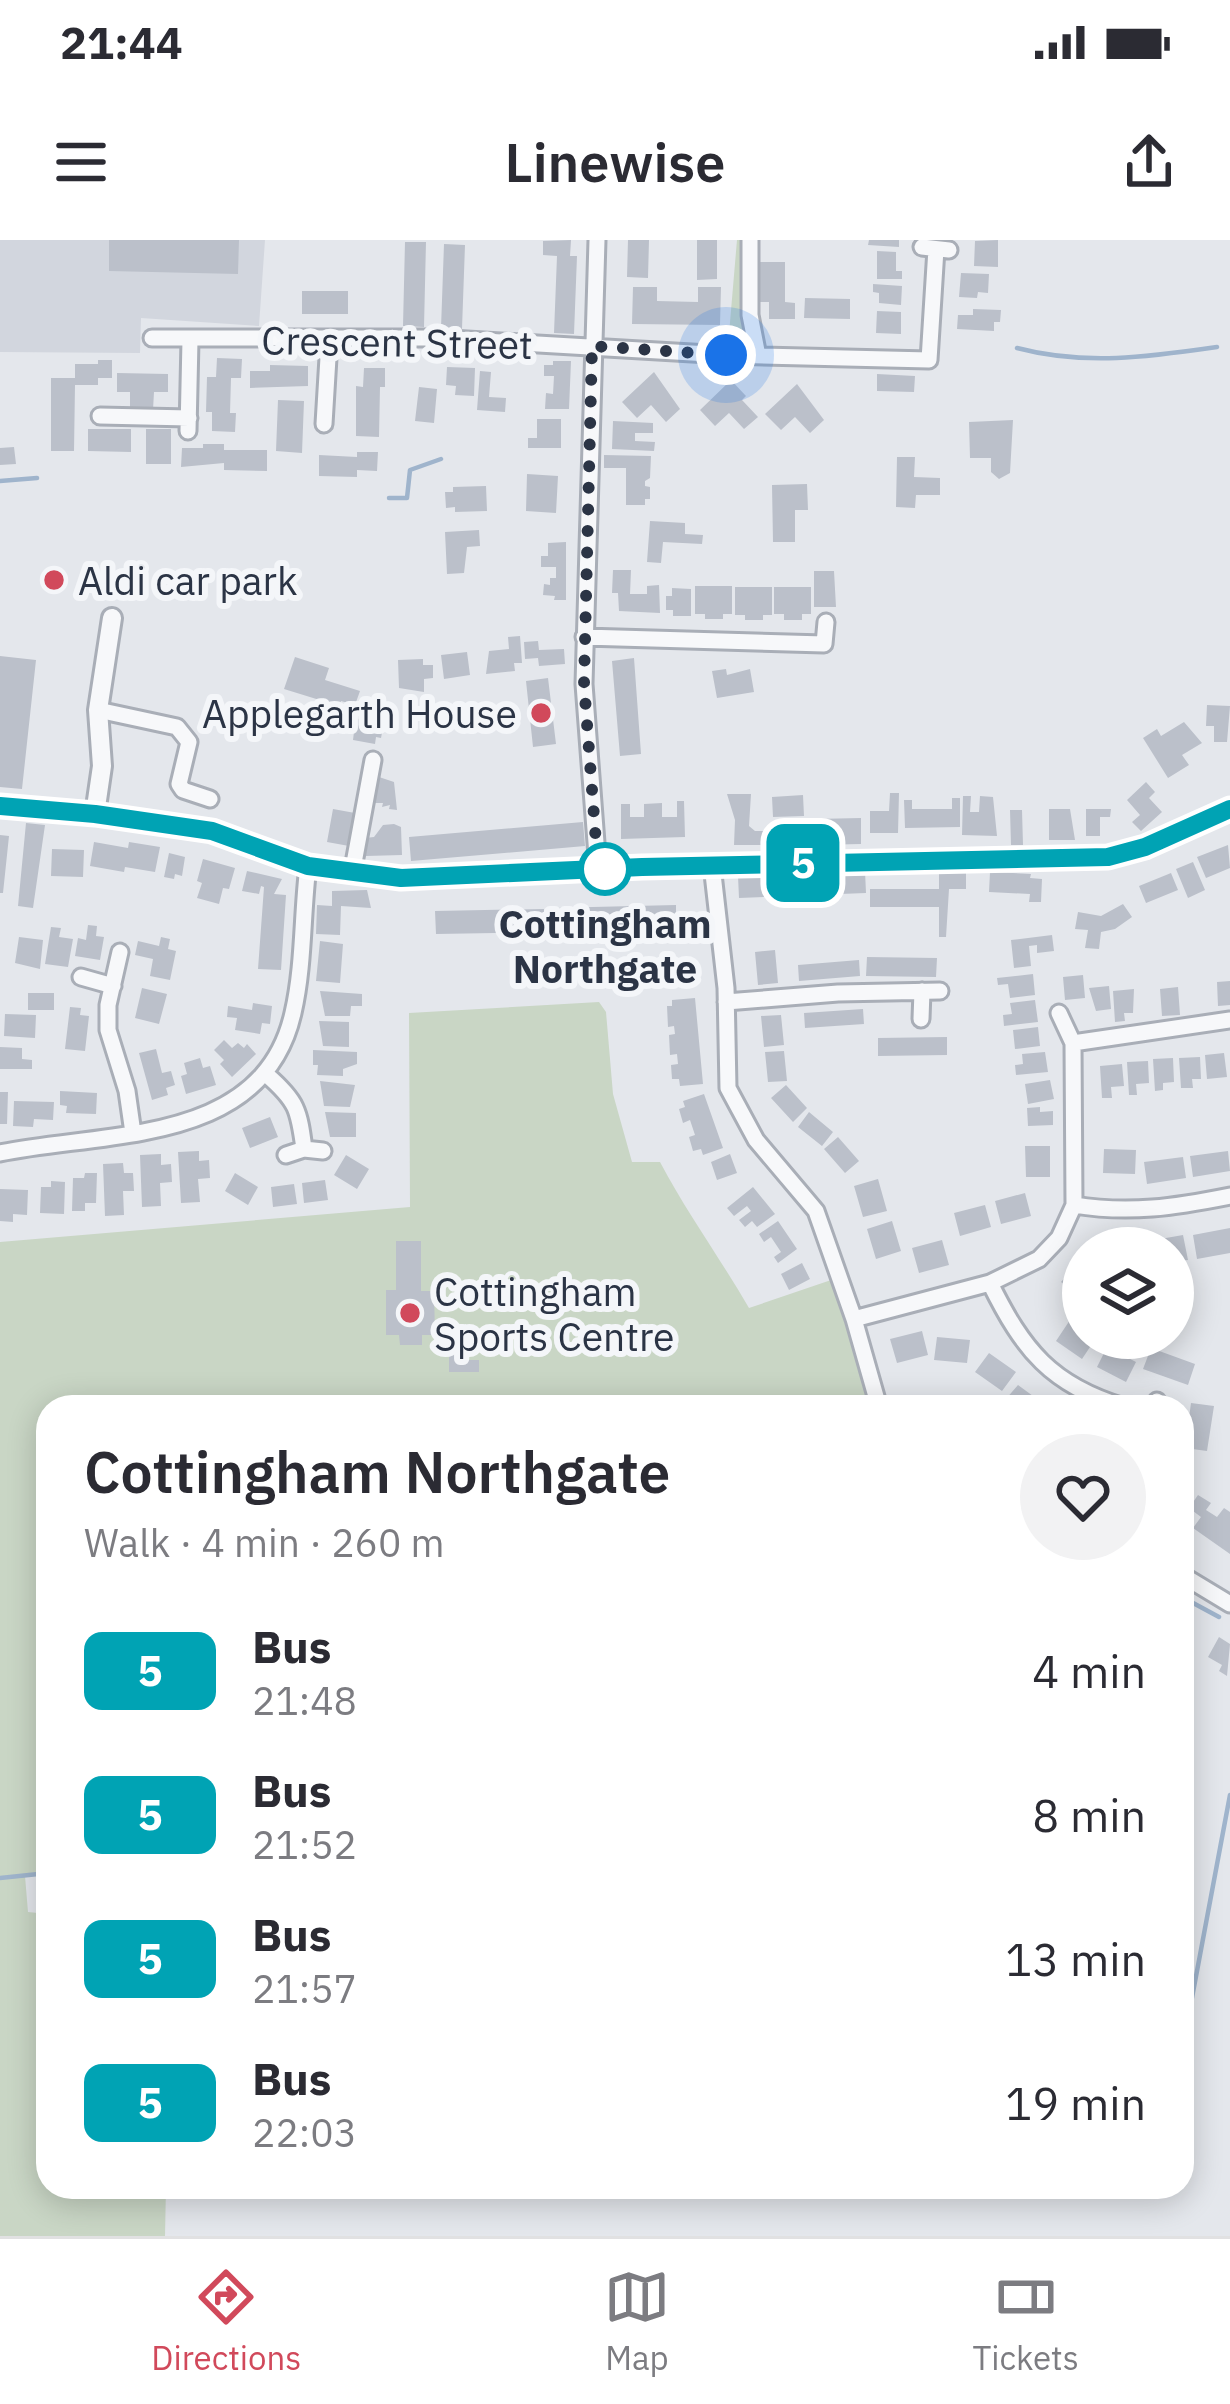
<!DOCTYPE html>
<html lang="en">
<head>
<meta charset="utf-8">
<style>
  :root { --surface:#fff; --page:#f2f2f3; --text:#2b2b33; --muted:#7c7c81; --line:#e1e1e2; --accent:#d1495b }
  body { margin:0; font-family:"IBM Plex Sans",sans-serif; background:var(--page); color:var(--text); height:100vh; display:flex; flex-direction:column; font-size:45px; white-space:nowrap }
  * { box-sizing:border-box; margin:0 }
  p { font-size:39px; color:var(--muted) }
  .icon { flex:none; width:66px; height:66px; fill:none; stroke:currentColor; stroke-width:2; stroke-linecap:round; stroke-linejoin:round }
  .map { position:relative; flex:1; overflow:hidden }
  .panel { position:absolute; left:36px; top:1155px; width:1158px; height:804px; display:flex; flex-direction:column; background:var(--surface); border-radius:36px; box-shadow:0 6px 30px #0003 }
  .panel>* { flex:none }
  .badge { padding:0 24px; border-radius:18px; font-size:42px; line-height:78px }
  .tools { position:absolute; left:1062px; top:987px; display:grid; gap:24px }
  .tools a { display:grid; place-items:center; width:132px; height:132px; border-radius:50%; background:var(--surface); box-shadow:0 6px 30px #0003; font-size:60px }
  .you { position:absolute; width:60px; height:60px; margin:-30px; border:9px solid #fff; border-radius:50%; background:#1a73e8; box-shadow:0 0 0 18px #1a73e833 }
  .map>.badge { position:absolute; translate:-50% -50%; box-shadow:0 0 0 6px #fff }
  .round { display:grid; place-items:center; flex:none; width:126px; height:126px; border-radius:63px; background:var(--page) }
  .summary { display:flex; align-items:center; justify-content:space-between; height:204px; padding:0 48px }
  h1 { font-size:57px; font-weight:600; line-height:90px }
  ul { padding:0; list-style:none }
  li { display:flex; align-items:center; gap:36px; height:144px; padding:0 48px }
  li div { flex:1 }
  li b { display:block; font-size:45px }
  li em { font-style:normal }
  li .badge { min-width:132px; font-weight:700; text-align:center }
  .status { display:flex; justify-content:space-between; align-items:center; height:84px; padding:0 60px; background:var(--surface); direction:ltr }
  .status svg { height:33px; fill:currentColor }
  header { display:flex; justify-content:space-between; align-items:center; height:156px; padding:0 48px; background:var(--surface); font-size:54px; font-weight:600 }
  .menu { display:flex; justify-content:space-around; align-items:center; height:168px; border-top:3px solid var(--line); background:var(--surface); font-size:33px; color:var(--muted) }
  .menu a { display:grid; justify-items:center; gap:6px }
  .menu .active { color:var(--accent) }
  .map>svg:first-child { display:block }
</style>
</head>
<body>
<div class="status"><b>21:44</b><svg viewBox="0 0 49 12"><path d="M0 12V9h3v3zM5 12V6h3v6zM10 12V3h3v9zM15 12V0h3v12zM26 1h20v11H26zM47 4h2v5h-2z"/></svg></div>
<header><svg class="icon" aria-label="menu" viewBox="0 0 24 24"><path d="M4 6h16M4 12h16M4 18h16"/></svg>Linewise<svg class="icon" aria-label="share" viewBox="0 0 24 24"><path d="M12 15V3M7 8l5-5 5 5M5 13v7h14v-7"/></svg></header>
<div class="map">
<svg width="1230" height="1996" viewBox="0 0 1230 1996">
  <rect width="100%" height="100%" fill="#e4e7ec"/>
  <path fill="#d2d6de" d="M0,0H265L259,86L141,78L140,113L0,112Z"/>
  <path fill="#c9d6c5" d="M737,0H742L746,95L729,94Z
    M599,762L606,772L613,854L632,922H660C687,973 720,1018 749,1068L840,1037L878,1167H48V1633L25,1636L28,1672L48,1674V1947H166L165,1996H0V1002L410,967L409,773Z"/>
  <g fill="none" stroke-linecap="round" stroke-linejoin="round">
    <path stroke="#9fb4cc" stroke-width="4.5" d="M1017,108C1085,126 1148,117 1217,107
      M0,241L37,238
      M389,258H407L410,230L441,219
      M1182,1357L1219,1377
      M0,1638L48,1633
      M1182,1811L1230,1555"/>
  </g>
  <path fill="#bbc0ca" d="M109,0H239L238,34L109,31Z
    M571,0L570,16H577L574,94L554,93L557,16L543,15V1Z
    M628,0H649L648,38L627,37Z
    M697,0H717V39L697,40Z
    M869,0H899V7L868,5Z
    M998,0V27L974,26L975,1Z
    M405,2H426L424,87L403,86Z
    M444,4L465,5L462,89L441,88Z
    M877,11L896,12V31H902V39H877Z
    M758,22H785V62L795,63V79H769V62H758Z
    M961,33L989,34L988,53L978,52L977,58L959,57Z
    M873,44L902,46L901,65L879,63V53L873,52Z
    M633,47H657V61L698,62V47H721L720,85L632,84Z
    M302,51H348V74H302Z
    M805,58L850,59V79L804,78Z
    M973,69L1001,70L1000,82H994V91L957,89L958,75H973Z
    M877,71L901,72V94L876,93Z
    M217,118L242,119L241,138H231L230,173H236L235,192L212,191V172H206L207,137H216Z
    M98,120H112V138H98V145H75L74,211H51V138H75V124H98Z
    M553,121H571L569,169H545L546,153L553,154L554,136H544V125H553Z
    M270,125L308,126V146L250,148V131H270Z
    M447,127L475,128L474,156L455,155L456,146L446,145Z
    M364,128H385V147H380L379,197L356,196V146L363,147Z
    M480,131L491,132L489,157L506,158L505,172L477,170Z
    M654,132L680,169L666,182L651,165L637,178L622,162Z
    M117,133L168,134V152H154L153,170H130V152H117Z
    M877,134L915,136L914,152L877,151Z
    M731,140L746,156L742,160L758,177L744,189L729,173L715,186L700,170Z
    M797,144L824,180L810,193L795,177L781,190L765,174Z
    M419,147L437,149L434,183L415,181Z
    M278,160L304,161L302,213L276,211Z
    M537,179H561V208H528V198H537Z
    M1013,180L1010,233L999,239L991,232V218H970L969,182Z
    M613,181L653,183V193H635V201L655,202L654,211L612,209Z
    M88,189H131V212L88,211Z
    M146,189H171V224H146Z
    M203,204H224V210H267V231L224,230V223L181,227L182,208H203Z
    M14,207L16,224L0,225V208Z
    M357,212H378L377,231L357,230V237L319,236V215L357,217Z
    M604,215L651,216L650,238L645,241V246L650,247V259H645V265H626V228H604Z
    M897,217H915L914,237L940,238V255H916L915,268L896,267Z
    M527,234L558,236L556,273L526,271Z
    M807,244L808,270H795V302H773L772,245Z
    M486,246L487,271L455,272V267L446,268L445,252H453V247Z
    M650,281L685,283V294L703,295L702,304L663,302L661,323L647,322Z
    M479,290L480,306L467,307L464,333L447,334L445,292Z
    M566,302V360H554L555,356L543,355L544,344L550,345V338H556V327H541V316H548V303Z
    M613,330H631L630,354H647V346L659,345L660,373L619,371L618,353H612Z
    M814,331H834L836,367H814Z
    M695,346H732V374H723V379H705V374H695Z
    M735,347H772V375H763V380H745V375H735Z
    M774,347H811V374H802V380H784V374H774Z
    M672,348L691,349V376H673V370H666V356H672Z
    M520,396L522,423H514L515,431L486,434L489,411L509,409L508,397Z
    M538,401L539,410L564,409L565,424L539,426L538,418L525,419L524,402Z
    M467,412L470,435L444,439L441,415Z
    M0,416L36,420L22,549L0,547Z
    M295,417L329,428L325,440L360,451L355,465L341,461L339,466L284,449Z
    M634,418L641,514L620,516L612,421Z
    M423,419V425H433V438L424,439V452L399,448L398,420Z
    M726,429L727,435L750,429L754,452L717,458L712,431Z
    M548,438L556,504L533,507L526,441Z
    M1207,465L1230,466L1227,502H1214V486H1206Z
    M362,474L385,477L381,498L376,497L375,504L353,500L355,484Z
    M1184,482L1202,503L1182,515L1189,525L1168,538L1143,498L1157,489L1161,496Z
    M376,536L394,542L397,570L389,569L390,565L382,567L383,563H370Z
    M1146,542L1155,552L1149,558L1162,572L1141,591L1132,582L1140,575L1127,560Z
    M890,553H899L898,593H870V571H889Z
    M727,554H751L749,586L755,591H766V605H734L735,580Z
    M803,555L804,576L773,577L772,557Z
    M963,556H971L970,572H979L980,556L993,557L997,596L962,595Z
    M952,558H960V587L905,588L904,560H912V569H952Z
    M677,561H684L685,597L621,599V564H630V577H644V564L662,563V577H677Z
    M333,569L355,573L349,606L327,602Z
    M1049,569H1070L1075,600H1049Z
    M1086,569H1111L1110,577H1100V596H1086Z
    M1010,570H1022L1023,605H1011Z
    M861,578V604L816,605L815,579Z
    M583,582L585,606L411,621L409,597Z
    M26,583L45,585L33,668L18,666Z
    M394,584L401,587L402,615L366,616L365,598L374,597L383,585Z
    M0,595L9,596L3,653H0Z
    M94,602L128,608L129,602L160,607L155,632L125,627L124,632L90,626Z
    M1228,605L1230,628L1206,638L1197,617Z
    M52,609L84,610L83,637L51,636Z
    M169,613L185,617L182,636L175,634L174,639L164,637Z
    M203,619L235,628L229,649L223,648L219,664L197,658L202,643L197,641Z
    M1193,622L1205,650L1188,658L1176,629Z
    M247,631L282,639L274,654L286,655L281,730L258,729L264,647L261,646L259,654L242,651Z
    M865,631L866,653L739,658L738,636Z
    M990,632L1031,634L1030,638L1042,639L1041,662H1029L1030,654L989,652Z
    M939,633H966V649H949L946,697H939V667H870V649H939Z
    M1171,633L1178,650L1146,663L1139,646Z
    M367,650L371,668L341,666L340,695L316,694L317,665L332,666V651Z
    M1123,664L1132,677L1115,689L1101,692L1099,709L1085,708L1088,690L1075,689L1078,672L1101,676Z
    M676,665V691L551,693V668Z
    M544,669L545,692L436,694L435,671Z
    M88,685L97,686L96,696L104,697L100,720L75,716L78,698L86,700Z
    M51,687L61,688L59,697L73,699L68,727L45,724Z
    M1052,695L1054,711L1037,713V705L1029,706L1031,726L1014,728L1011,700Z
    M19,697L43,700L40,729L15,723Z
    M161,697L170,699L168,709L176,711L170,740L150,736L153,719L135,715L138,701L159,706Z
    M320,701L343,704L340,743L316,741Z
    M775,710L778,743L758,745L755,712Z
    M867,717L937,718L936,737L866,736Z
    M859,720L860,736L799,741L798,725Z
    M1033,734L1035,755L1010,758L1008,744L998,745L997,738Z
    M1083,735L1085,758L1065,760L1063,737Z
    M1230,741V765L1218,766L1217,742Z
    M1109,746L1111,769L1096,771L1089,748Z
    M1178,747L1180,775L1162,776L1160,749Z
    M142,748L167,754L159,784L135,778Z
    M1134,749L1133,773H1124L1125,781L1115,782L1113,751Z
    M320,751L362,754V766H351L350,776H325Z
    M28,753H54V770H28Z
    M695,758L703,844L680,846L679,839H672L671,825L678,824L677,814L670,815L669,795L675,794L674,786L668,787L667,766H672V760Z
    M1035,760L1038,782L1004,786L1003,775L1012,774L1010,763Z
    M253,763L272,766L270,784L262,783L260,794L235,790L237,778L227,777L228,766L252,770Z
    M70,767L81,768L80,775L89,776L85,811L65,809Z
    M863,769L864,784L805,788L804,773Z
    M5,774L36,775L35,798L4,796Z
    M781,775L784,805L764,807L761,776Z
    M319,781L349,782V807L323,806Z
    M1038,787L1040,806L1015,809L1013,790Z
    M947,797V815L878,816V798Z
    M224,800L232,808L238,803L244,808L247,804L256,814L232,837L220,824L224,820L214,810Z
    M0,807L22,808V819L32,820V829H0Z
    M156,809L162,833L171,831L175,845L166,848L168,855L152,860L139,813Z
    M313,810L357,812V824L343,829V836L317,835L318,825H313Z
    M784,811L787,841L768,842L765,812Z
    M1045,812L1048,832L1016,835L1015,825L1023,824L1022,814Z
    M1224,813L1227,837L1207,839L1205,815Z
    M1200,817L1201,839H1192L1193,848H1181L1179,818Z
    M200,818L203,828L210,826L216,845L186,854L181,836L187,834L184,823Z
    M1173,818L1174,842L1163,843V850L1155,851L1153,819Z
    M1148,821L1149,843L1136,844L1137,855H1129L1127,822Z
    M1122,824L1124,846L1111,847L1112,858H1102L1100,826Z
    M1050,840L1054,859L1028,864L1025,844Z
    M320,841L355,845L350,867L324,866Z
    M786,845L807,868L793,882L771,858Z
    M60,851L97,853L96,874L66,873L67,866L60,865Z
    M0,852H8L7,884H0Z
    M704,854L723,908L703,915L701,909L693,911L689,897L695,895L690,880L683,883L679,869L685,867L683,861Z
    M14,861L54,862L53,880L34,879L33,887L13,886Z
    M1040,867V872L1053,871V885L1028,886L1027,868Z
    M325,872L356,873V897H330Z
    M809,872L833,892L822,906L798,887Z
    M270,877L278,897L250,908L242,888Z
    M838,897L859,921L845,933L824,909Z
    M1025,906H1050V937H1026Z
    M1104,909L1136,910L1135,934L1103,933Z
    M199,911V921L209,920L210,938L198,939L200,962L181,963L178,912Z
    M1228,911L1230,931L1193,937L1190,916Z
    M161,914V925L171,924L172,942L160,943L161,966L142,967L140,915Z
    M730,914L737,933L717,940L711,922Z
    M346,915L369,929L357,949L334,935Z
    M1183,917L1186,938L1147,944L1144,922Z
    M123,923L124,933H133L134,951H123L124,975L105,976L103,924Z
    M85,933H97L96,963H85V971H72L73,938H84Z
    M235,933L258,947L248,965L225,951Z
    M878,939L887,971L863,977L854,946Z
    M325,940L328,960L304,963L302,943Z
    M51,941L65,942L64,974L40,973L41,947H51Z
    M294,944L297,964L273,967L271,947Z
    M753,947L775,974L757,987L752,981L745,987L739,980L751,971L747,966L734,976L727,968Z
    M0,949L28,950L27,975L13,974V982L0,981Z
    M1025,953L1031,976L1001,984L995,961Z
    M985,965L991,987L960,996L954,973Z
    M778,981L797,1009L778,1023L774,1017L781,1012L771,997L764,1002L759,994Z
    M892,981L901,1011L876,1019L867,989Z
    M1230,988V1013L1197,1019L1193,995Z
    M1183,995L1188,1020L1173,1022V1008H1150L1149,1001Z
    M942,1000L949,1025L919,1033L912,1008Z
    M396,1001H421V1051H434L435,1095H422V1105H400L399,1095H386V1050H396Z
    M1083,1017V1058L1061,1042Z
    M802,1023L810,1039L789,1050L781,1034Z
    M1070,1080L1083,1089V1098H1096L1082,1119L1056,1101Z
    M922,1091L928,1115L897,1123L890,1099Z
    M937,1097L970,1100L967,1123L934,1120Z
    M1107,1107L1136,1122L1126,1142L1097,1127Z
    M1151,1108L1195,1124L1188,1145L1143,1129Z
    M989,1113L1016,1132L1002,1151L975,1132Z
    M449,1114H465V1120H479V1132H449Z
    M1018,1145L1033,1156L1047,1167H1015L1005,1160Z
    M1191,1163L1214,1166L1207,1211L1185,1208Z
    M1198,1255L1211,1263L1206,1270L1217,1277L1224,1268L1230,1272V1314L1193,1288L1201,1277L1189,1268Z
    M1219,1397L1230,1404L1227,1436L1219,1431L1222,1425L1208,1417Z"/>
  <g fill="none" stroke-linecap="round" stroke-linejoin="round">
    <g stroke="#a9aeb7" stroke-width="21">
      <path id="minor" d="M597,0L584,444L598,629
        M750,0V75L758,116
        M922,7L949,10
        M152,98H433L726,115L929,120L936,9
        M100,176L189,178
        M324,184L329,101
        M188,191L190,100
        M584,397L824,404L826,382
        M98,470L177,487L189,502L179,544L183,550L210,559
        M712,625L726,748L728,848L756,900L816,971L854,1079L879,1167
        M352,634L373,520
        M120,712L108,765V790L127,851L133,893
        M81,737L113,746
        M726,762L838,753L940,751
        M1059,773L1073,803
        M921,779L922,751
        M267,835C297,861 299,870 304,909
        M0,913C106,891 263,906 293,773C304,726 302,674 308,626
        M286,915L304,909L323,911
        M1074,965C1130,974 1175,967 1230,956
        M990,1043C1023,1110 1051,1145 1124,1167
        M854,1079L990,1043L1039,1019L1059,998L1074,965L1073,803L1230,780
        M1155,1167L1157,1161
        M1182,1335L1230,1364"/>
    </g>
    <g stroke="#a9aeb7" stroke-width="24">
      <path id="tertiary" d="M0,566L95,574L211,591L308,626L401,638L642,627L1108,617L1145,607L1230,569
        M95,574L102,526L98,470L112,378"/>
    </g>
    <use href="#minor" stroke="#f7f8fa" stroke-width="15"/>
    <use href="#tertiary" stroke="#f7f8fa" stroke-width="18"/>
  </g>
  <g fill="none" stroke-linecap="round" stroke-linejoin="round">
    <g stroke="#fff" stroke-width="27">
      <path id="line" d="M0,566L95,574L212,591L308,626L401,638L642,627L1108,617L1145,607L1230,569"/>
    </g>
    <use href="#line" stroke="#00a3b4" stroke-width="18"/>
    <path stroke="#2b3445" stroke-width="12" stroke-dasharray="0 21.6" d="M605,629H598L584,444L592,106L726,115"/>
  </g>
  <g fill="#d1495b" stroke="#f4f6f9" stroke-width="4.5">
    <circle cx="54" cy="340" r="12"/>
    <circle cx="541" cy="473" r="12"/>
    <circle cx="410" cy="1073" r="12"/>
  </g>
  <circle fill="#fff" stroke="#00a3b4" stroke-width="6" cx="605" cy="629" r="24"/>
  <g text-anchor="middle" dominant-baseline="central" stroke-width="12" stroke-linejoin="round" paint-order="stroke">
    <g font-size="39" fill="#2b3445" stroke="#f4f6f9">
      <text transform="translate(397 102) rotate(1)">Crescent Street</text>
    </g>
    <g font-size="39" fill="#2b3445" stroke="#f4f6f9" text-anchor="start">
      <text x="78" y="340">Aldi car park</text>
      <text x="517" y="473" text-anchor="end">Applegarth House</text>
      <text x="434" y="1051">Cottingham<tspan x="434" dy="45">Sports Centre</tspan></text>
    </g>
    <g font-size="39" font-weight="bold" fill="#2b3445" stroke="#f4f6f9">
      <text x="605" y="683">Cottingham<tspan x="605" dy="45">Northgate</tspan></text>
    </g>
  </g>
</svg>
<div class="tools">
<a><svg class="icon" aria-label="layers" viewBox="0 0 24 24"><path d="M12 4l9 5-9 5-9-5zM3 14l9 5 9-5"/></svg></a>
</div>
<div class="you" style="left:726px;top:115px"></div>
<b class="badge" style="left:803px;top:623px;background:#00a3b4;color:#fff">5</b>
<section class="panel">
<div class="summary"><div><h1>Cottingham Northgate</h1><p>Walk · 4 min · 260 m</p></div><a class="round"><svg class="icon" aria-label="heart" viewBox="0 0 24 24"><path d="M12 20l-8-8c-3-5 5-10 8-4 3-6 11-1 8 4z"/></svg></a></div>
<ul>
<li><span class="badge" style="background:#00a3b4;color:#fff">5</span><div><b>Bus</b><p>21:48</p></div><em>4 min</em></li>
<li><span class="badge" style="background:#00a3b4;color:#fff">5</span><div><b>Bus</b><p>21:52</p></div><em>8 min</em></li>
<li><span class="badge" style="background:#00a3b4;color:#fff">5</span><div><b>Bus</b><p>21:57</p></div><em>13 min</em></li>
<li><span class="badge" style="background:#00a3b4;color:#fff">5</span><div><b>Bus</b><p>22:03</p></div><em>19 min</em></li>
</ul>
</section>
</div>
<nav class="menu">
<a class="active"><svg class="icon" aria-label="directions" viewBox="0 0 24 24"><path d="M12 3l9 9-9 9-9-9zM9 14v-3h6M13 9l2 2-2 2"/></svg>Directions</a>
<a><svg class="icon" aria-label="map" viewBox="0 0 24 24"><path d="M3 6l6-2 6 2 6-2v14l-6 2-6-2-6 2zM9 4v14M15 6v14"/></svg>Map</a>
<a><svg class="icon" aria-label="tickets" viewBox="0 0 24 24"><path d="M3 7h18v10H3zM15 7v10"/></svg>Tickets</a>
</nav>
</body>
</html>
